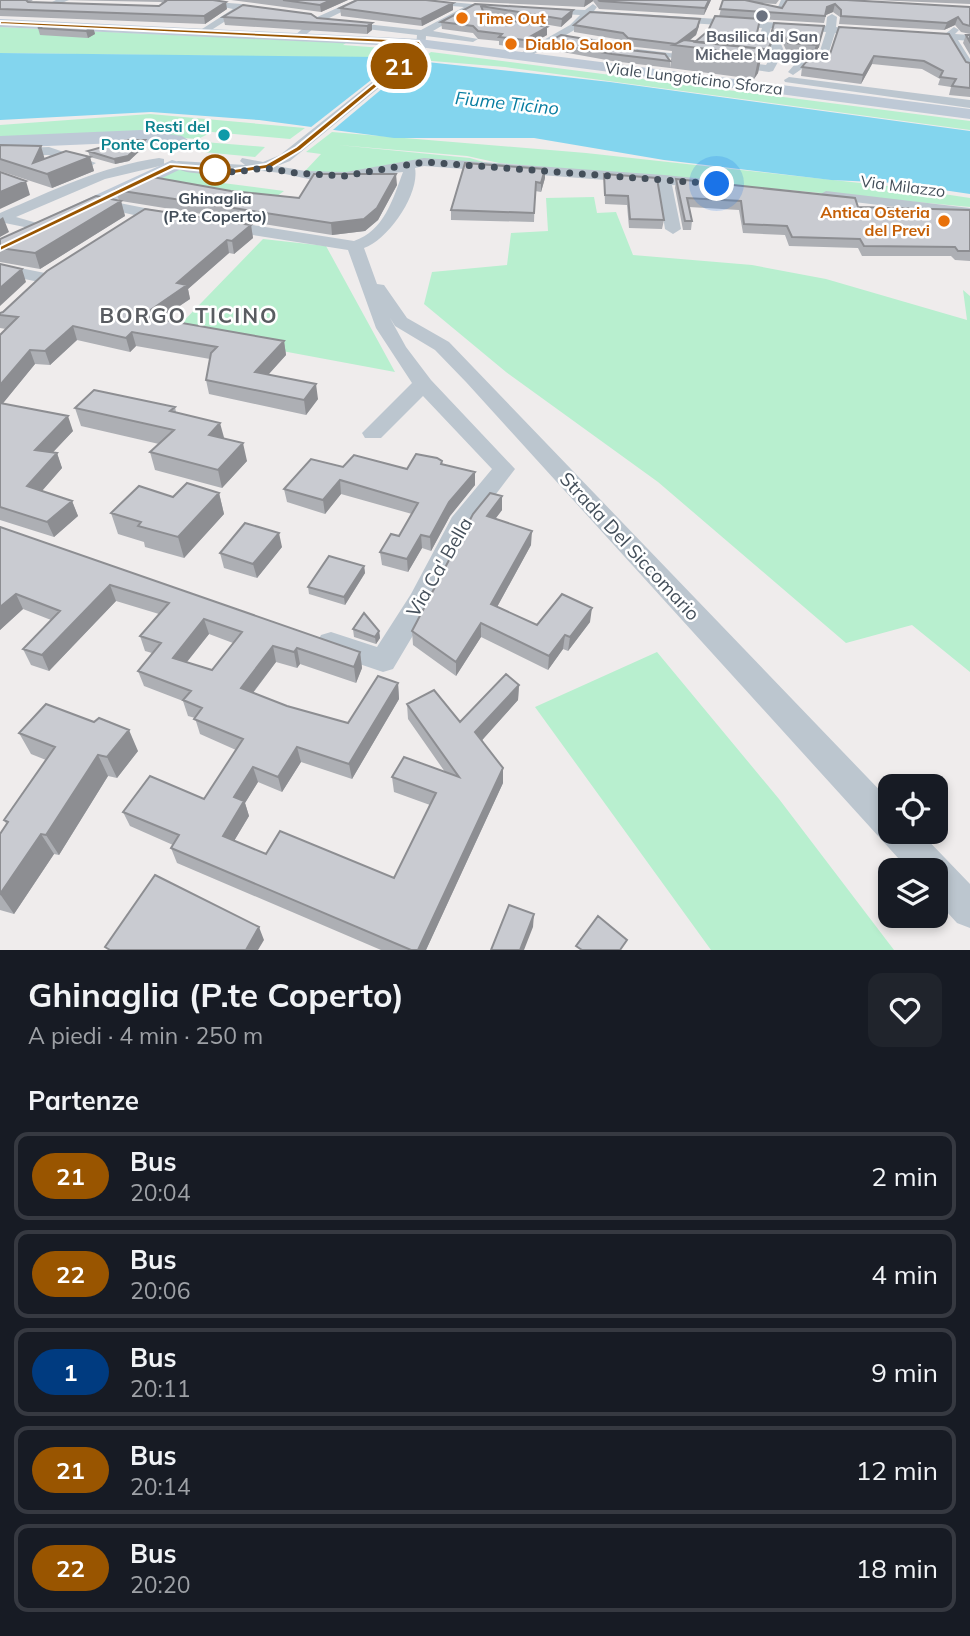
<!DOCTYPE html>
<html lang="it">
<head>
<meta charset="utf-8">
<style>
  :root { --surface:#171b24; --page:#20242c; --text:#f1f3f6; --muted:#9ea1a6; --line:#363941 }
  body { margin:0; font-family:Mulish,sans-serif; background:var(--page); color:var(--text); height:100vh; display:flex; flex-direction:column; font-size:26px; white-space:nowrap }
  * { box-sizing:border-box; margin:0 }
  p { font-size:23px; color:var(--muted) }
  .icon { flex:none; width:38px; height:38px; fill:none; stroke:currentColor; stroke-width:2; stroke-linecap:round; stroke-linejoin:round }
  .map { position:relative; height:950px; overflow:hidden }
  .details { display:flex; flex-direction:column; background:var(--surface); flex:1 }
  .details>* { flex:none }
  .badge { padding:0 14px; border-radius:23px; font-size:24px; line-height:46px }
  .tools { position:absolute; left:878px; top:774px; display:grid; gap:14px }
  .tools a { display:grid; place-items:center; width:70px; height:70px; border-radius:14px; background:var(--surface); box-shadow:0 4px 10px #0003; font-size:35px }
  .you { position:absolute; width:35px; height:35px; margin:-18px; border:5px solid #fff; border-radius:50%; background:#1a73e8; box-shadow:0 0 0 10px #1a73e833 }
  .map>.badge { position:absolute; translate:-50% -50%; box-shadow:0 0 0 4px #fff }
  h2 { padding:0 28px; font-size:26px; line-height:63px }
  .round { display:grid; place-items:center; flex:none; width:74px; height:74px; border-radius:14px; background:var(--page) }
  .summary { display:flex; align-items:center; justify-content:space-between; height:119px; padding:0 28px }
  h1 { font-size:33px; font-weight:700; line-height:52px }
  ul { padding:0; list-style:none }
  li { display:flex; align-items:center; gap:21px; height:88px; margin:0 14px 10px; padding:0 14px; border:4px solid var(--line); border-radius:14px }
  li div { flex:1 }
  li b { display:block; font-size:26px }
  li em { font-style:normal }
  li .badge { min-width:77px; font-weight:700; text-align:center }
  .map>svg:first-child { display:block }
</style>
</head>
<body>
<div class="map">
<svg width="970" height="950" viewBox="0 0 970 950">
  <rect width="100%" height="100%" fill="#efecec"/>
  <path fill="#b8efcf" d="M0,27L346,43L343,45L383,48L377,51C388,53 397,49 408,50L399,58L0,53Z
    M431,52L970,121V130L505,67L420,60Z
    M150,114L305,128L290,139L212,132L198,139L141,135L0,140V125Z
    M332,132L586,153L897,187L970,198V207L499,163L467,156L338,145L470,158L494,165L420,161L343,174L305,171L321,154L306,152Z
    M192,141L265,147L255,157L203,152Z
    M173,169L214,173L207,181L284,191L269,202L149,182Z
    M594,197L597,213L616,212L633,255L752,265L826,279L967,320L963,290L970,296V672L912,625L846,643L658,482L506,372L424,304L432,272L507,265L511,233L548,231L546,198Z
    M263,239L326,246L395,372L174,331Z
    M657,652L779,799L894,950H711L535,707Z"/>
  <path fill="#83d5ee" d="M0,53L381,57L610,82L970,131V194L896,183L831,180L664,160L534,138H394L259,120L151,112L0,120Z"/>
  <path fill="#efecec" d="M403,55L420,57L328,134L306,131Z"/>
  <g fill="none" stroke-linecap="round" stroke-linejoin="round">
    <path fill="#bcc6cf" fill-rule="evenodd" d="M56,0H69L52,7L48,4Z
      M189,0L242,4L273,12L269,15L243,10L205,34L202,29L233,9Z
      M355,0H366L321,22L302,38L294,36L315,18Z
      M379,0H427L506,7L502,10L472,8L433,31L478,39L473,42L426,36L425,50L290,161L277,166L305,171L346,172L424,158L664,175L705,179L712,183L705,187L672,185L681,229L673,234L665,229L658,184L424,166L415,168C420,194 388,240 364,248L377,284L384,285L407,318L449,342L891,802V831H919L970,884V928L957,923L936,900V870H909L466,382L435,350L395,326L390,318L406,347L431,380L515,469L471,527L434,600L393,669L383,672L321,651L317,643L321,635L331,632L377,647L411,594L452,517L492,469L423,396L381,438H365L362,433L412,383L376,328L348,250L221,230L213,225L221,220L354,241C384,231 393,199 403,172C378,174 353,181 327,181C305,180 284,172 262,171C239,170 190,181 171,165L178,161L245,165L240,161L242,158L263,162L280,155L416,47L417,35L341,26L338,21L421,30L464,7Z
      M781,0H789L784,12L750,8L754,5L778,7Z
      M593,4L597,7L594,11L826,26L827,17L832,14L837,17L836,27L874,32L869,35L835,33L826,61L803,68L793,75L788,72L795,64L818,57L826,32L771,28L767,41L781,44L784,51L773,71L769,72L632,52L637,49L766,65L774,51L757,43L762,28L589,16L576,29L529,57H521V53L570,25L580,15L544,13L541,8L585,10Z
      M954,27L959,30L955,34L970,35V41L958,40L970,59V70L966,69L948,40L916,35L921,32L945,34Z
      M587,38L622,43L627,46L622,49L584,43Z
      M789,77L970,100V108L785,82L784,80Z
      M49,147L96,163L89,167L48,155L0,157V149Z
      M159,158L164,159V165L105,179L16,217L44,225V231L0,222V213C52,191 102,166 159,158Z
      M826,191L970,208V216L821,198L819,195Z
      M94,198L170,213L178,218L170,223L89,205V199Z
      M0,264L50,274L52,278L44,283L0,274Z"/>
    <path fill="#bec9d6" fill-rule="evenodd" d="M0,19L419,39L970,109V119L419,47L0,27Z
      M141,130L182,136L191,142L182,148L141,142L0,148V136Z
      M172,160L179,162L182,166L179,170L0,255V239Z"/>
  </g>
  <path fill="#adafb4" fill-rule="evenodd" d="M0,0H33L30,2L159,6L163,4L161,2L60,0H213L227,9L205,24L0,16Z
    M231,0H348L321,12Z
    M357,0H711L704,15L599,9L593,1L584,7L431,0L453,3V10L422,26L341,16L340,8Z
    M723,0H779L776,4L756,3L782,8L787,0L970,7V34L961,32L955,25L944,30L839,24L840,17L833,12L826,15L824,23L760,19L757,34L770,52L765,62H760L758,73L754,79L670,68L672,51L627,46L622,40L574,32V25L699,26L696,35L689,41L695,42L708,31L719,17Z
    M873,0H970V4Z
    M475,4L572,17L561,27L484,14L485,16L547,27V35L524,48L499,45V41L478,39L473,33L442,29L441,22Z
    M223,17L317,18L372,23V30L367,34L225,25Z
    M93,27L95,34L88,38L40,35L38,28Z
    M839,27L970,63V97L949,95L951,87L938,85L940,79L922,69L872,64L861,84L801,76L802,67L830,54Z
    M772,31L822,33L816,55H814V53L786,50L782,41L770,39Z
    M966,35H970V55L963,43Z
    M547,43L670,61V68L612,61L546,49Z
    M0,145L45,159L90,157L94,171L52,188L0,171Z
    M146,145L129,161L115,164L90,157L88,151Z
    M604,174L664,220L662,229L629,228L627,205L605,204Z
    M545,178L541,192L535,191L534,222L451,220V210Z
    M676,179L858,207L970,210V261L955,260L951,256H862L858,248L789,246L785,235L743,233L739,210L689,207L692,221L691,230H683L675,188Z
    M397,185L378,220L365,231L332,235L121,201L125,216L40,269L0,262V239L119,201L116,190L231,191L299,198Z
    M251,225L253,238L234,254L229,253L188,289L190,299L160,319L284,341L286,355L268,375L318,399L306,415L209,394L206,380L210,359L136,346L130,352L77,340L50,365L35,364L2,404L73,431L53,452L57,453L62,468L42,491L72,501L78,516L54,537L0,520V335L6,329L0,328V313Z
    M175,407L176,412L224,439L247,461L222,488L155,470L150,452L159,444L81,426L75,408Z
    M442,465L475,485L450,516L431,551L422,548L408,572L382,565L380,552L399,536L412,514L341,494L325,514L287,502L284,489L343,467L407,469Z
    M219,493L224,514L184,558L145,547L144,542L118,534L111,513L173,497Z
    M502,496V510L495,519L531,545L497,607L537,625L590,622L568,651L563,649L548,670L481,637L456,676L413,645L412,631Z
    M0,527L360,652L362,668L356,683L300,664L297,668L276,662L253,693L287,706L348,723L398,683L399,699L352,779L301,762L282,792L258,782L245,803L249,816L234,841L266,854L394,878L430,805L394,792L392,777L445,772L408,719L407,704L460,722L519,685L518,700L482,740L503,768V783L426,950H381L177,863L171,848L173,845L130,826L123,812L204,799L236,750L200,734L195,718L188,716L183,701L144,686L138,671L152,653L145,651L140,636L159,614L116,601L49,671L31,665L23,649L51,620L23,609L0,630ZM209,634L233,643L212,670L187,662Z
    M282,547L257,578L224,568L220,553Z
    M364,566L365,573L345,605L309,594L308,587Z
    M353,629L379,631L380,638L376,644L354,637Z
    M19,733L138,751L117,778L108,776L59,855L54,854L14,914L0,910V834L7,825L4,820L46,760L31,754Z"/>
  <path fill="#8d8e92" d="M331,0H348L321,12L320,5Z
    M585,0H593V1L584,7Z
    M709,0H711L704,15L705,8Z
    M226,2L227,9L205,24L204,16Z
    M453,3V10L422,26L421,19Z
    M835,4L833,12L826,15L827,7Z
    M573,10L572,17L561,27L562,19Z
    M958,17L955,25L944,30L947,23Z
    M700,19L699,26L696,35L682,46L676,45Z
    M372,23V30L367,34V26Z
    M824,26L816,55H814L816,48Z
    M93,27L95,34L88,38L86,31Z
    M547,27V35L524,48V40Z
    M772,41L770,52L765,62L767,51Z
    M763,49L758,73L754,79L759,55Z
    M874,56L872,64L861,84L863,75Z
    M145,140L146,145L129,161L115,164L114,159Z
    M41,146L45,160L33,163Z
    M90,157L94,171L52,188L47,174Z
    M545,169V178L541,192V183Z
    M396,174L397,185L378,220L365,231L332,235L331,223Z
    M26,181L30,195L0,209V192Z
    M121,201L125,216L40,269L35,253Z
    M3,217L9,232L0,237V219Z
    M251,225L253,238L234,254L232,241Z
    M227,240L229,253L188,289L190,299L145,329L142,316L177,283Z
    M22,269L26,282L0,306V288Z
    M73,326L77,340L50,365L45,351Z
    M132,332L136,346L130,352L126,338Z
    M284,341L286,355L258,386L255,372Z
    M30,350L35,364L0,407V385Z
    M316,384L318,399L306,415L304,400Z
    M68,416L73,431L41,465L35,450Z
    M220,423L225,441L209,435Z
    M243,443L247,461L222,488L218,470Z
    M57,453L62,468L33,501L27,486Z
    M475,472V485L450,516L431,551L430,537L449,502Z
    M340,480L341,494L325,514L323,500Z
    M219,493L224,514L184,558L178,537Z
    M502,496V510L487,530V516Z
    M72,501L78,516L54,537L47,522Z
    M532,531L531,545L491,618V604Z
    M279,533L282,547L257,578L253,564Z
    M421,535L422,548L408,572L407,559Z
    M364,566L365,573L345,605L344,597Z
    M110,585L116,601L49,671L42,655Z
    M16,594L23,609L0,630V607Z
    M592,608L590,622L568,651L570,637Z
    M204,619L209,634L178,673L173,658Z
    M481,623V637L456,676V662Z
    M379,631L380,638L376,644L375,637Z
    M565,635L563,649L548,670L549,656Z
    M273,646L276,662L245,703L241,688Z
    M297,648L300,664L297,668L294,652Z
    M360,652L362,668L356,683L354,667Z
    M398,683L399,699L352,779L349,764Z
    M519,685L518,700L476,747L475,732Z
    M129,730L138,751L117,778L107,757Z
    M297,747L301,762L282,792L278,777Z
    M98,755L108,776L59,855L46,835Z
    M253,767L258,782L245,803L249,816L228,851L223,836L234,797Z
    M503,768V783L426,950H418Z
    M41,834L54,854L14,914L0,894Z
    M534,914L533,927L524,950H520Z
    M259,927L264,940L258,950H246Z"/>
  <path fill="#c9cbd1" stroke="#8d8e92" stroke-width="2" fill-rule="evenodd" d="M0,0H26L28,2L159,6L166,1L165,0H213L226,2L204,16L0,9Z
    M283,0H331L320,5Z
    M357,0H426L453,3L421,19L340,8Z
    M598,0H709L705,8L600,1Z
    M723,0H745L782,8L787,0H847L970,7V26L963,24L958,17L947,23L841,16V10L835,4L827,7L825,16L720,9Z
    M475,4L573,10L562,19L481,6L485,16L547,27L524,40L499,37L502,34L478,31L473,26L441,22Z
    M243,5L311,14L317,18L372,23L367,26L223,17Z
    M590,12L700,19L697,28L676,44L628,38L623,33L574,25Z
    M715,16L760,19L757,33L772,41L767,51L762,50L763,49L695,42L708,31Z
    M774,23L824,26L818,47L816,48L817,45L788,43L783,34L772,31Z
    M45,25L93,27L86,31L38,28Z
    M839,27L949,34L966,62L970,63V88L952,86L956,79L940,77L943,71L924,61L874,56L863,75L802,67L806,62L830,54Z
    M561,35L615,44L620,49L665,54L670,61L612,54L547,43Z
    M966,35H970V42Z
    M684,40L763,49L759,55L673,45Z
    M127,140H145L128,156L114,159L88,151Z
    M0,145L41,146L33,163L66,151L90,157L47,174L0,159Z
    M465,163L545,169L541,183L536,182L534,213L451,210Z
    M0,172L26,181L0,192Z
    M314,174H396L377,208L364,219L331,223L116,190L147,176L231,191L299,198Z
    M604,174L657,178L664,220L630,219L628,196L605,195Z
    M676,179L855,198L858,207L970,210V251H958L955,247L864,246L860,239L792,237L787,226L744,224L741,201L687,198L692,221H685Z
    M96,196L121,201L35,253L0,248V239Z
    M145,209L251,225L232,241L227,240L177,283L187,285L142,316L284,341L255,372L316,384L304,400L206,380L211,353L217,347L132,332L126,338L73,326L45,351L30,350L0,385V335L18,317L0,315V313L3,312L47,271Z
    M0,264L22,269L0,288Z
    M94,390L175,407L170,411L220,423L209,435L243,443L218,470L150,452L174,430L75,408Z
    M0,403L68,416L35,450L57,453L27,486L72,501L47,522L0,507Z
    M416,454L437,458L442,461L441,464L475,472L449,502L430,537L421,535L407,559L380,552L391,534L399,536L418,503L340,480L323,500L284,489L311,459L343,467L354,455L407,469Z
    M187,483L219,493L178,537L138,526L141,522L111,513L139,486L173,497Z
    M490,493L502,496L487,516L532,531L491,604L537,625L562,594L592,608L570,637L565,635L549,656L481,623L456,662L412,631L473,514Z
    M245,523L279,533L253,564L220,553Z
    M0,527L360,652L354,667L297,648L294,652L273,646L241,688L287,706L348,723L378,676L398,683L349,764L297,747L278,777L253,767L234,797L244,801L223,836L266,854L280,831L394,878L436,793L392,777L404,757L459,777L407,704L434,690L460,722L506,674L519,685L475,732L503,768L418,950H411L171,848L179,835L123,812L150,776L204,799L243,739L194,719L202,708L183,700L191,691L138,671L161,643L140,636L169,603L110,585L42,655L23,649L60,611L16,594L0,607ZM204,619L242,632L212,670L173,658Z
    M329,556L364,566L344,597L308,587Z
    M364,613L379,631L375,637L353,629Z
    M46,704L94,722L99,718L129,730L107,757L98,755L46,835L41,834L0,894V834L8,822L4,820L55,747L19,733Z
    M155,875L259,927L246,950H110L105,947Z
    M509,905L534,914L520,950H491Z
    M598,916L627,940L620,950H582L576,946Z"/>
  <path fill="#950" stroke="#fff" stroke-width="2" d="M0,21L389,39L419,41L424,48L301,150L271,168L234,174L174,168L0,251V246L170,164L234,169L266,164L296,147L418,47L389,43L0,24Z"/>
  <g fill="none" stroke-linecap="round" stroke-linejoin="round">
    <path stroke="#444f5a" stroke-width="7" stroke-dasharray="0 12.6" d="M215,170L211,169L234,172L265,168L296,173L344,176L424,162L717,184"/>
  </g>
  <circle fill="#6b7280" stroke="#fff" stroke-width="2.5" cx="762" cy="16" r="7"/>
  <g fill="#e8710a" stroke="#fff" stroke-width="2.5">
    <circle cx="462" cy="18" r="7"/>
    <circle cx="511" cy="44" r="7"/>
    <circle cx="944" cy="221" r="7"/>
  </g>
  <circle fill="#0f9aa8" stroke="#fff" stroke-width="2.5" cx="224" cy="135" r="7"/>
  <circle fill="#fff" stroke="#950" stroke-width="3.5" cx="215" cy="170" r="14"/>
  <g text-anchor="middle" dominant-baseline="central" stroke-width="5" stroke-linejoin="round" paint-order="stroke">
    <g font-size="16" font-weight="bold" fill="#c56008" stroke="#fff" text-anchor="start">
      <text x="476" y="18">Time Out</text>
      <text x="525" y="44">Diablo Saloon</text>
      <text x="930" y="212" text-anchor="end">Antica Osteria<tspan x="930" dy="18">del Previ</tspan></text>
    </g>
    <g font-size="16" font-weight="bold" fill="#5b616d" stroke="#fff">
      <text x="762" y="36">Basilica di San<tspan x="762" dy="18">Michele Maggiore</tspan></text>
    </g>
    <g font-size="16" fill="#444f5a" stroke="#fff">
      <text transform="translate(694 78) rotate(7)">Viale Lungoticino Sforza</text>
      <text transform="translate(903 186) rotate(7)">Via Milazzo</text>
    </g>
    <g font-size="16" font-weight="bold" fill="#0d838f" stroke="#fff" text-anchor="end">
      <text x="210" y="126">Resti del<tspan x="210" dy="18">Ponte Coperto</tspan></text>
    </g>
    <g font-size="16" font-weight="bold" fill="#444f5a" stroke="#fff">
      <text x="215" y="198">Ghinaglia<tspan x="215" dy="18">(P.te Coperto)</tspan></text>
    </g>
    <g font-size="18" font-style="italic" fill="#087da1" stroke="#fff">
      <text transform="translate(507 103) rotate(6)">Fiume Ticino</text>
    </g>
    <g font-size="19" fill="#444f5a" stroke="#fff">
      <text transform="translate(630 546) rotate(47)">Strada Del Siccomario</text>
      <text transform="translate(439 567) rotate(-60)">Via Ca' Bella</text>
    </g>
    <g font-size="21" font-weight="bold" letter-spacing="2" fill="#595c61" stroke="#fff">
      <text x="189" y="315">BORGO TICINO</text>
    </g>
  </g>
</svg>
<div class="tools">
<a><svg class="icon" aria-label="locate" viewBox="0 0 24 24"><circle cx="12" cy="12" r="6"/><path d="M12 2v4M12 18v4M2 12h4M18 12h4"/></svg></a>
<a><svg class="icon" aria-label="layers" viewBox="0 0 24 24"><path d="M12 4l9 5-9 5-9-5zM3 14l9 5 9-5"/></svg></a>
</div>
<div class="you" style="left:717px;top:184px"></div>
<b class="badge" style="left:399px;top:66px;background:#950;color:#fff">21</b>
</div>
<section class="details">
<div class="summary"><div><h1>Ghinaglia (P.te Coperto)</h1><p>A piedi · 4 min · 250 m</p></div><a class="round"><svg class="icon" aria-label="heart" viewBox="0 0 24 24"><path d="M12 20l-8-8c-3-5 5-10 8-4 3-6 11-1 8 4z"/></svg></a></div>
<h2>Partenze</h2>
<ul>
<li><span class="badge" style="background:#950;color:#fff">21</span><div><b>Bus</b><p>20:04</p></div><em>2 min</em></li>
<li><span class="badge" style="background:#950;color:#fff">22</span><div><b>Bus</b><p>20:06</p></div><em>4 min</em></li>
<li><span class="badge" style="background:#003b80;color:#fff">1</span><div><b>Bus</b><p>20:11</p></div><em>9 min</em></li>
<li><span class="badge" style="background:#950;color:#fff">21</span><div><b>Bus</b><p>20:14</p></div><em>12 min</em></li>
<li><span class="badge" style="background:#950;color:#fff">22</span><div><b>Bus</b><p>20:20</p></div><em>18 min</em></li>
</ul>
</section>
</body>
</html>
